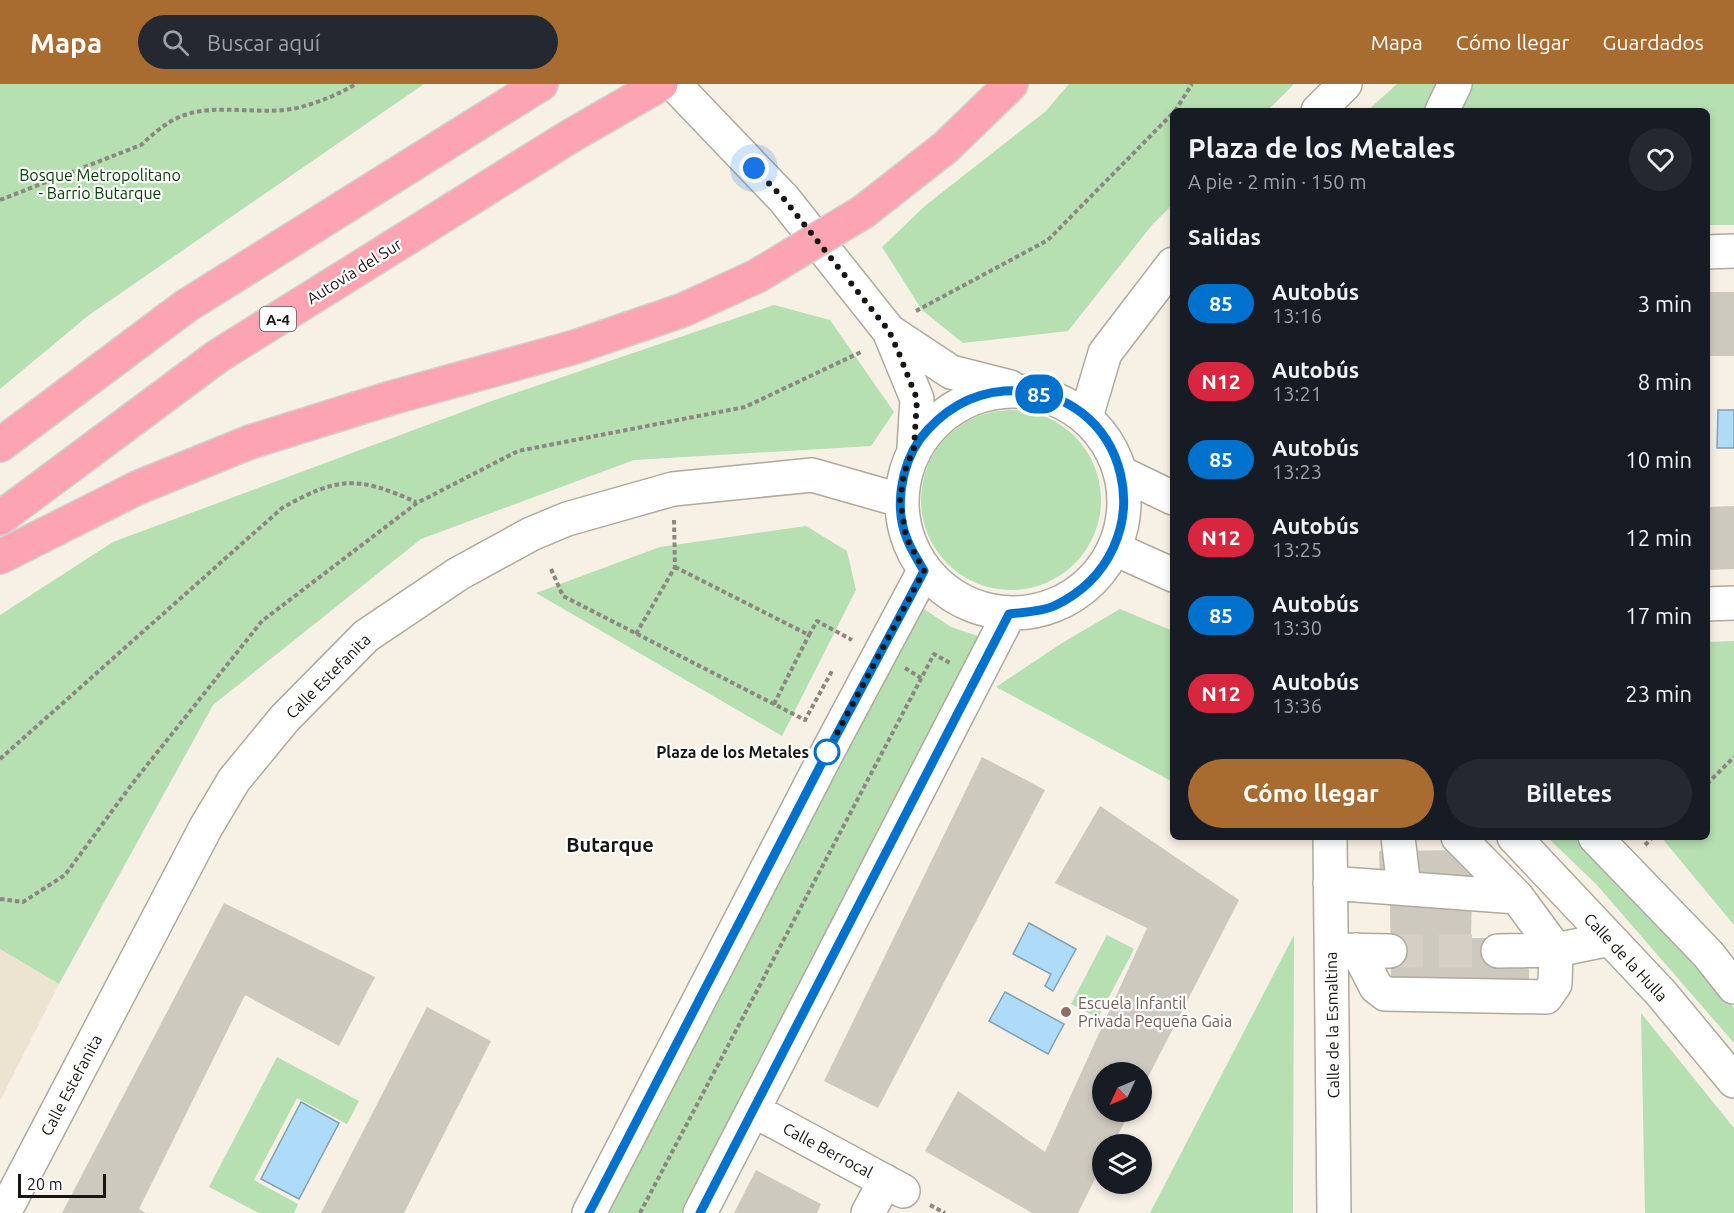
<!DOCTYPE html>
<html lang="es">
<head>
<meta charset="utf-8">
<style>
  :root { --surface:#171b24; --page:#242831; --text:#f1f3f6; --muted:#9ea1a6; --accent:#a96c30 }
  body { margin:0; font-family:Ubuntu,sans-serif; background:var(--page); color:var(--text); height:100vh; display:flex; flex-direction:column; font-size:22px; white-space:nowrap }
  * { box-sizing:border-box; margin:0 }
  p { font-size:20px; color:var(--muted) }
  .icon { flex:none; width:33px; height:33px; fill:none; stroke:currentColor; stroke-width:2; stroke-linecap:round; stroke-linejoin:round }
  .map { position:relative; flex:1; overflow:hidden }
  .sheet { position:absolute; left:1170px; top:24px; width:540px; height:732px; display:flex; flex-direction:column; background:var(--surface); border-radius:9px; box-shadow:0 3px 9px #0003 }
  .sheet>* { flex:none }
  .badge { padding:0 12px; border-radius:20px; font-size:21px; line-height:39px }
  .needle { width:39px; rotate:226deg }
  .controls { position:absolute; left:1092px; top:978px; display:grid; gap:12px }
  .controls a { display:grid; place-items:center; width:60px; height:60px; border-radius:50%; background:var(--surface); box-shadow:0 3px 9px #0003; font-size:30px }
  .scale { position:absolute; left:18px; bottom:15px; width:88px; box-sizing:border-box; padding-left:6px; border:3px solid #181612; border-top:0; font-size:16px; line-height:21px; white-space:nowrap; color:#181612; -webkit-text-stroke:4px #fff; paint-order:stroke }
  .you { position:absolute; width:30px; height:30px; margin:-15px; border:4px solid #fff; border-radius:50%; background:#1a73e8; box-shadow:0 0 0 9px #1a73e833 }
  .map>.badge { position:absolute; translate:-50% -50%; box-shadow:0 0 0 3px #fff }
  h2 { padding:0 18px; font-size:22px; line-height:54px }
  .round { display:grid; place-items:center; flex:none; width:63px; height:63px; border-radius:32px; background:var(--page) }
  .overview { display:flex; align-items:center; justify-content:space-between; height:102px; padding:0 18px }
  h1 { font-size:28px; font-weight:600; line-height:45px }
  .cta { display:flex; gap:12px; margin-top:auto; padding:12px 18px }
  .cta a { flex:1; height:69px; border-radius:36px; background:var(--accent); color:#fff; font-size:24px; font-weight:600; line-height:69px; text-align:center }
  .cta a+a { background:var(--page); color:var(--text) }
  ul { padding:0; list-style:none }
  li { display:flex; align-items:center; gap:18px; height:78px; padding:0 18px }
  li div { flex:1 }
  li b { display:block; font-size:22px }
  li em { font-style:normal }
  li .badge { min-width:66px; font-weight:700; text-align:center }
  header { display:flex; align-items:center; gap:36px; box-sizing:border-box; height:84px; padding:0 30px; background:var(--accent); color:#fff }
  header strong { font-size:28px }
  nav { display:flex; gap:33px; margin-inline-start:auto; font-size:21px }
  .search { width:420px; height:54px; background:var(--page); display:flex; align-items:center; gap:15px; box-sizing:border-box; padding:0 21px; border-radius:33px; color:var(--muted); font-size:22px }
  .map>svg:first-child { display:block }
</style>
</head>
<body>
<header>
<strong>Mapa</strong>
<div class="search"><svg class="icon" aria-label="search" viewBox="0 0 24 24"><circle cx="10" cy="10" r="6"/><path d="M15 15l6 6"/></svg>Buscar aquí</div>
<nav><a>Mapa</a><a>Cómo llegar</a><a>Guardados</a></nav>
</header>
<div class="map">
<svg width="1734" height="1129" viewBox="0 0 1734 1129">
  <rect width="100%" height="100%" fill="#f6f0e5"/>
  <path fill="#ede3d1" d="M0,865L59,900L0,1017Z"/>
  <path fill="#b6dfb2" d="M0,0H424L89,231L0,305Z
    M1069,0H1294L1267,27H1173V120L1152,141L1068,247L963,259L922,226L882,163L926,121L1046,27Z
    M1397,0H1734V141H1707V27H1367Z
    M774,221L830,236L894,328L871,362L634,376L421,455L213,621L59,900L0,865V531L113,458L489,318Z
    M921 416a90 90 0 1 1 180 0a90 90 0 1 1-180 0Z
    M806,442L847,467L856,506L782,652L536,509L660,463Z
    M921,523L951,543L981,553L681,1129H608Z
    M1120,525L1173,547V698L996,603L1062,559Z
    M1734,557V841L1661,753H1707V558Z
    M1547,753H1579L1680,857L1734,924V959L1596,800Z
    M1107,851L1134,865L1098,934L1071,920Z
    M1294,851L1293,1129H1150Z
    M1641,929L1734,1044V1129H1645Z
    M277,973L359,1017L347,1040L297,1014L254,1096L298,1120L294,1129H259L209,1103Z"/>
  <path fill="#aedbf7" stroke="#81a0b2" stroke-width="1.5" d="M1718,326H1734V364H1717Z
    M1029,839L1076,865L1053,907L1045,902L1051,890L1013,870Z
    M1005,908L1064,940L1048,970L989,937Z
    M301,1018L339,1039L299,1115L261,1095Z"/>
  <path fill="#cec9be" d="M1707,208H1734V272H1707Z
    M1734,422V485L1707,486V423Z
    M982,673L1045,706L878,1024L824,997Z
    M1100,722L1239,816L1142,1005V988H1102V1028H1130L1113,1060H1102V1081L1078,1129H1032L925,1067L958,1007L1045,1068L1147,844L1055,799Z
    M1473,766L1471,854H1498L1529,875V899L1391,900L1390,820L1388,804H1380L1379,767Z
    M224,819L375,893L339,962L245,911L139,1125L146,1129H62Z
    M427,923L491,957L404,1129H321Z
    M756,1086L821,1120L817,1129H734Z"/>
  <g fill="none" stroke-linecap="round" stroke-linejoin="round">
    <path stroke="#d5cfc5" stroke-width="33" stroke-dasharray="33 16" stroke-linecap="butt" d="M1390,867H1498"/>
    <g stroke="#afa99e" stroke-width="36">
      <path id="minor" d="M674,0L784,115L889,247L917,315L914,364
        M1318,27L1345,0
        M1442,27L1455,0
        M1707,168L1734,167
        M889,247L951,288L1010,303
        M902 418a111 111 0 1 1 222 0a111 111 0 1 1-222 0Z
        M1086,333L1105,269L1173,180
        M1121,389L1173,414
        M1115,465L1173,491
        M1707,520L1734,519
        M1330,753L1334,1129
        M1398,753L1404,804
        M1514,753L1661,909L1734,997
        M1595,753L1708,870L1734,903
        M1330,799L1517,813
        M1338,866L1390,867
        M1357,866L1376,903L1385,910L1546,913L1555,900L1556,866L1517,813L1458,753
        M1498,867L1556,866L1610,855
        M753,1026L903,1107
        M4,1129L206,743L234,696L285,634L366,552L458,490L531,450L567,435L673,405L812,391L900,416
        M589,1129L828,667L924,487
        M700,1129L1009,530
        M868,1129L885,1097"/>
    </g>
    <g stroke="#d1d0d0" stroke-width="36">
      <path id="highway" d="M863,128L946,63L1011,0
        M0,361L186,222L541,0
        M0,434L218,272L569,53L661,0
        M0,473L137,404L250,358L391,314L575,263L683,226L757,192"/>
    </g>
    <path stroke="#8c8780" stroke-width="4" stroke-dasharray="4.5 3" stroke-linecap="butt" d="M1175,27L1192,0
      M0,116L141,61C153,50 166,38 182,32C216,18 264,33 301,23C320,18 339,10 356,0
      M916,227L1048,156L1173,29
      M675,483L809,551L817,537L852,556
      M551,485L563,512L805,636L832,587
      M636,550L675,483L674,436
      M905,584L921,594
      M774,620L809,551
      M0,675L282,424C339,392 357,392 416,418
      M1707,700L1734,673
      M1645,761L1653,753
      M0,815L23,818L65,791L132,700L262,537L417,419L518,367L745,323L861,268
      M930,1121L945,1129
      M640,1129L934,570L950,579"/>
    <use href="#minor" stroke="#fff" stroke-width="33"/>
    <use href="#highway" stroke="#fda4b2" stroke-width="33"/>
    <g stroke="#d1d0d0" stroke-width="36" stroke-linecap="butt">
      <path id="highway-bridge" d="M757,192L863,128"/>
    </g>
    <use href="#highway-bridge" stroke="#fda4b2" stroke-width="33"/>
  </g>
  <g fill="none" stroke-linecap="round" stroke-linejoin="round">
    <g stroke="#fff" stroke-width="14">
      <path id="line" d="M589,1129L828,667L924,487C918,476 911,466 907,455C894,424 901,382 920,355C941,328 969,310 1004,307C1131,298 1171,466 1054,522C1041,528 1023,528 1009,530L700,1129"/>
    </g>
    <use href="#line" stroke="#0072ce" stroke-width="9"/>
    <path stroke="#181612" stroke-width="6" stroke-dasharray="0 10.8" d="M754,84L784,115L889,247L898,267L917,315L914,364L904,389L900,416L906,453L924,487L827,668"/>
  </g>
  <circle fill="#fff" stroke="#0072ce" stroke-width="3" cx="827" cy="668" r="12"/>
  <circle fill="#8d6e63" stroke="#fff" stroke-width="2" cx="1066" cy="928" r="6"/>
  <g text-anchor="middle" dominant-baseline="central" stroke-width="4.5" stroke-linejoin="round" paint-order="stroke">
    <rect fill="#fff" stroke="#5d5c59" stroke-width="1.5" x="260" y="223" width="36" height="24" rx="4.5"/>
    <g font-size="15" font-weight="bold" fill="#181612">
      <text x="278" y="235">A-4</text>
    </g>
    <g font-size="16" fill="#003d01" stroke="#fff">
      <text x="100" y="91">Bosque Metropolitano<tspan x="100" dy="18">- Barrio Butarque</tspan></text>
    </g>
    <g font-size="16" fill="#181612" stroke="#fff">
      <text transform="translate(354 187) rotate(-32)">Autovía del Sur</text>
      <text transform="translate(328 592) rotate(-45)">Calle Estefanita</text>
      <text transform="translate(1626 873) rotate(47)">Calle de la Hulla</text>
      <text transform="translate(1332 941) rotate(-91)">Calle de la Esmaltina</text>
      <text transform="translate(71 1001) rotate(-62)">Calle Estefanita</text>
      <text transform="translate(828 1066) rotate(28)">Calle Berrocal</text>
    </g>
    <g font-size="16" font-weight="bold" fill="#181612" stroke="#fff" text-anchor="end">
      <text x="809" y="668">Plaza de los Metales</text>
    </g>
    <g font-size="16" fill="#785e54" stroke="#fff" text-anchor="start">
      <text x="1078" y="919">Escuela Infantil<tspan x="1078" dy="18">Privada Pequeña Gaia</tspan></text>
    </g>
    <g font-size="20" font-weight="bold" fill="#181612" stroke="#fff">
      <text x="610" y="760">Butarque</text>
    </g>
  </g>
</svg>
<div class="controls">
<a><svg class="needle" viewBox="-14 -14 28 28"><path d="M0-13l5 13h-10z" fill="#e53935"/><path d="M0 13l5-13h-10z" fill="#9ea1a6"/></svg></a>
<a><svg class="icon" aria-label="layers" viewBox="0 0 24 24"><path d="M12 4l9 5-9 5-9-5zM3 14l9 5 9-5"/></svg></a>
</div>
<div class="scale">20 m</div>
<div class="you" style="left:754px;top:84px"></div>
<b class="badge" style="left:1039px;top:310px;background:#0072ce;color:#fff">85</b>
<section class="sheet">
<div class="overview"><div><h1>Plaza de los Metales</h1><p>A pie · 2 min · 150 m</p></div><a class="round"><svg class="icon" aria-label="heart" viewBox="0 0 24 24"><path d="M12 20l-8-8c-3-5 5-10 8-4 3-6 11-1 8 4z"/></svg></a></div>
<h2>Salidas</h2>
<ul>
<li><span class="badge" style="background:#0072ce;color:#fff">85</span><div><b>Autobús</b><p>13:16</p></div><em>3 min</em></li>
<li><span class="badge" style="background:#d7263d;color:#fff">N12</span><div><b>Autobús</b><p>13:21</p></div><em>8 min</em></li>
<li><span class="badge" style="background:#0072ce;color:#fff">85</span><div><b>Autobús</b><p>13:23</p></div><em>10 min</em></li>
<li><span class="badge" style="background:#d7263d;color:#fff">N12</span><div><b>Autobús</b><p>13:25</p></div><em>12 min</em></li>
<li><span class="badge" style="background:#0072ce;color:#fff">85</span><div><b>Autobús</b><p>13:30</p></div><em>17 min</em></li>
<li><span class="badge" style="background:#d7263d;color:#fff">N12</span><div><b>Autobús</b><p>13:36</p></div><em>23 min</em></li>
</ul>
<div class="cta"><a>Cómo llegar</a><a>Billetes</a></div>
</section>
</div>
</body>
</html>
